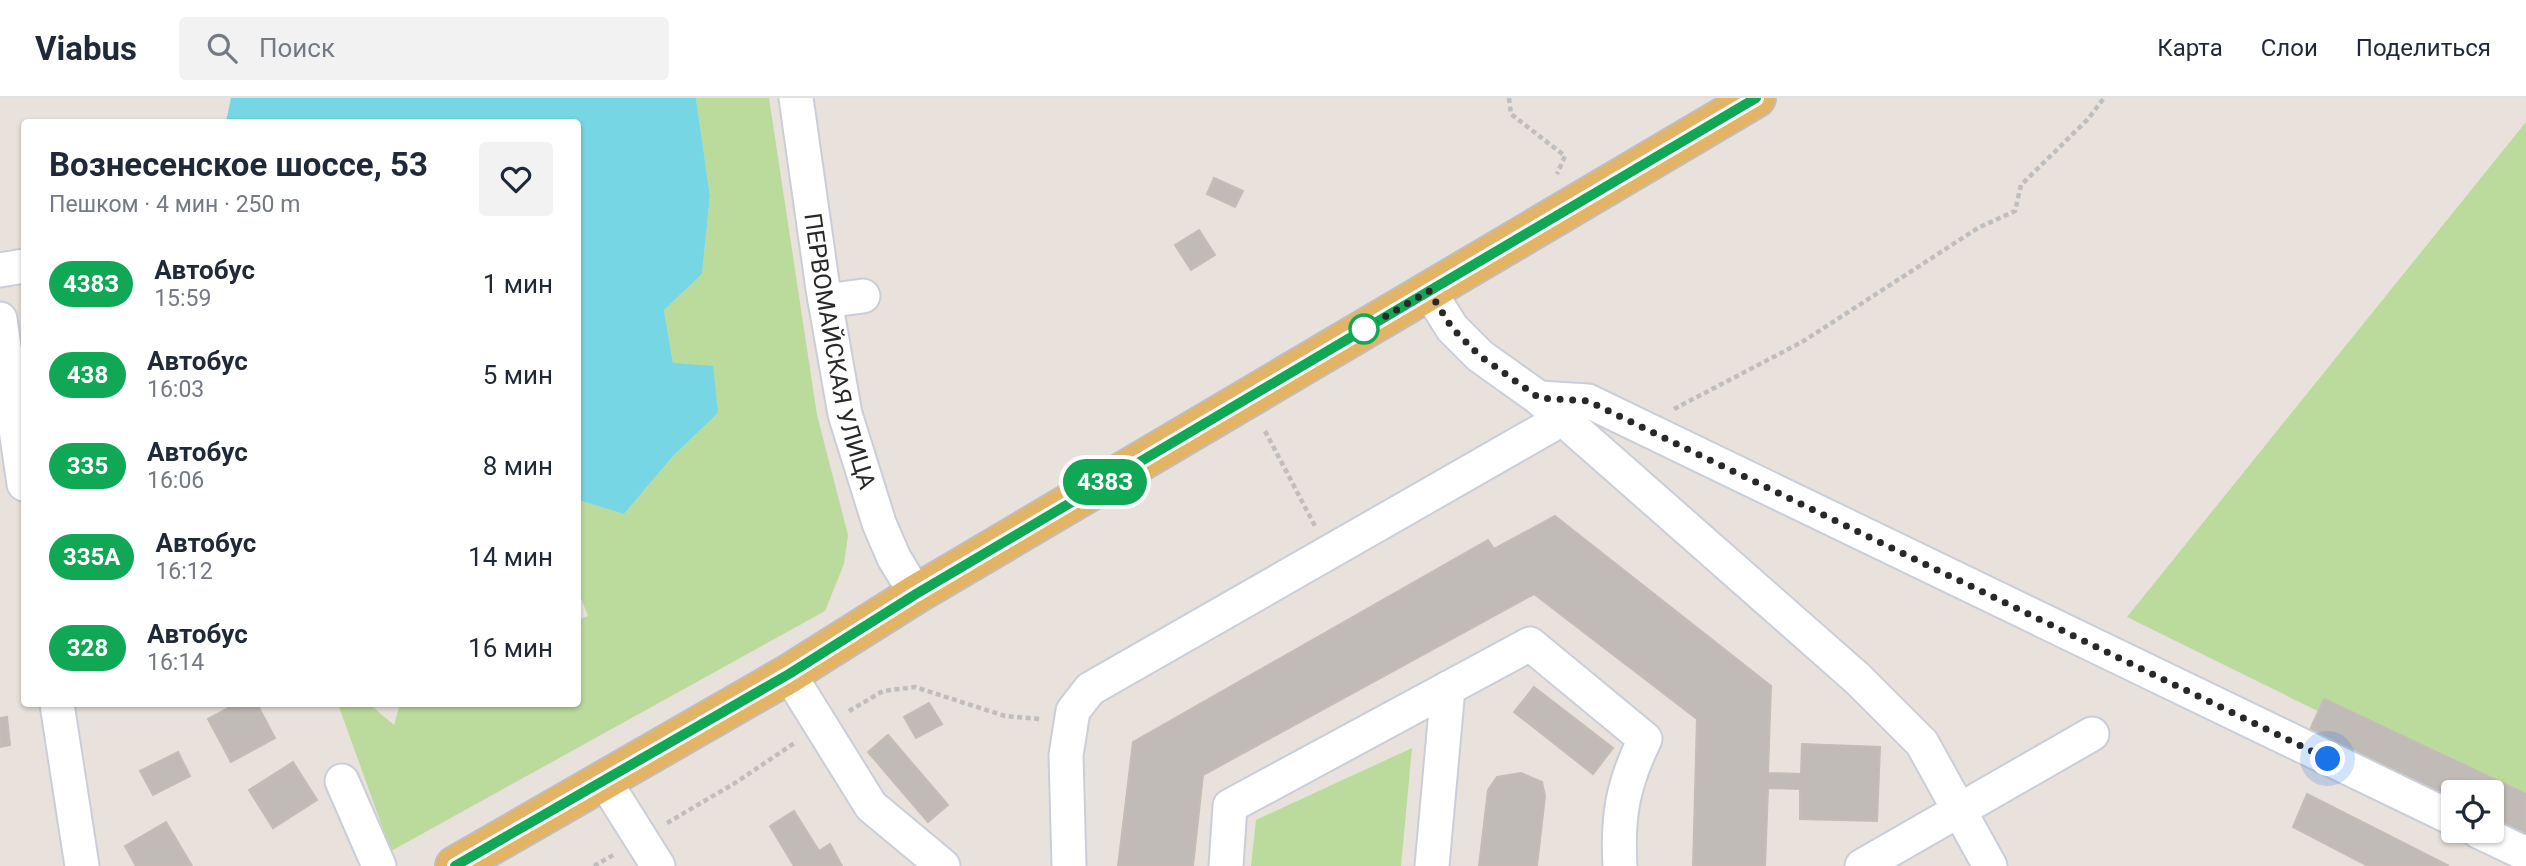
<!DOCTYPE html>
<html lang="ru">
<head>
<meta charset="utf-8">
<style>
  :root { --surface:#fff; --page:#f2f2f3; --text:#1f2937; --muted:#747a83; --line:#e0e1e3 }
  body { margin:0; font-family:Roboto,sans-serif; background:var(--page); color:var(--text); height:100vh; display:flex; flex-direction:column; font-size:26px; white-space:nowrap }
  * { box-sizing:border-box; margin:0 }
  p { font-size:23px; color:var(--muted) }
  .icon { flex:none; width:38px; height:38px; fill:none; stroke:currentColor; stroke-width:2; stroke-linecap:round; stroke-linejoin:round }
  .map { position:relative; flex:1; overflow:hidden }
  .sheet { position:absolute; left:21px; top:21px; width:560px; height:588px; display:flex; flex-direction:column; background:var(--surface); border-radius:7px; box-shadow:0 2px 5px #0004 }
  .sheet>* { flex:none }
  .badge { padding:0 14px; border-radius:23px; font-size:24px; line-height:46px }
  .buttons { position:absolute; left:2441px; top:682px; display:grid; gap:14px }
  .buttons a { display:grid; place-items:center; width:63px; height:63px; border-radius:7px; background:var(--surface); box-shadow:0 2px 5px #0004; font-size:35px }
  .you { position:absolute; width:35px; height:35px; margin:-18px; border:5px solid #fff; border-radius:50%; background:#1a73e8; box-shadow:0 0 0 10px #1a73e833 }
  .map>.badge { position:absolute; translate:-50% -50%; box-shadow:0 0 0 4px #fff }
  .round { display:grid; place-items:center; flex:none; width:74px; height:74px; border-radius:7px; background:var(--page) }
  .headline { display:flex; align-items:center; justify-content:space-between; height:119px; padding:0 28px }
  h1 { font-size:33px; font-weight:700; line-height:52px }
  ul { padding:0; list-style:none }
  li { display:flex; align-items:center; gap:21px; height:91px; padding:0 28px }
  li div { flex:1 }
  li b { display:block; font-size:26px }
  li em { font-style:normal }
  li .badge { min-width:77px; font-weight:700; text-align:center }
  header { display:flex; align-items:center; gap:42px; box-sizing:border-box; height:98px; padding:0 35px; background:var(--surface); border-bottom:2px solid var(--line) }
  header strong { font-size:33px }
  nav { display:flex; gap:38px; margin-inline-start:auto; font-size:24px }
  .search { width:490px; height:63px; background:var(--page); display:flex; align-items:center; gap:18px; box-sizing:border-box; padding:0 24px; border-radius:7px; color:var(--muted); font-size:26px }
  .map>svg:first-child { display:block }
</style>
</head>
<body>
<header>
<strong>Viabus</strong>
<div class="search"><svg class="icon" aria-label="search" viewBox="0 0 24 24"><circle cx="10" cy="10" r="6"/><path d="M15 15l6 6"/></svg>Поиск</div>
<nav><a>Карта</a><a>Слои</a><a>Поделиться</a></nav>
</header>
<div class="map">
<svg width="2526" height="768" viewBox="0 0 2526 768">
  <rect width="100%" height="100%" fill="#e9e1db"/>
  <path fill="#badb9b" d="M696,0H769L817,317L848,437L844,466L825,513L391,753L338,606H369L394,627L400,606H578V522L588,518L578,493V402L624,416L673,358L718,315L673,265L664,212L702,176L710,98Z
    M2526,24V715L2492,695H2484L2127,519Z
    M1412,650L1401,768H1251L1256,722Z"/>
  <path fill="#76d6e3" d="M231,0H696L710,98L702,176L664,212L673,265L713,268L718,315L673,358L624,416L578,402V24H226Z"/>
  <path fill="#c1bbb7" stroke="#c4bcb5" stroke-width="2" d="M1214,80L1243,93L1235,109L1207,96Z
    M1199,132L1215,157L1191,172L1175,147Z
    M1555,418L1771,588L1768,675L1801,676L1802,646L1880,649L1877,723L1800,721V691L1768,690L1765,768H1693L1697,621L1534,496L1203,677L1193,768H1118L1133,644L1488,442L1494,451Z
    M1534,589L1613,650L1593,676L1514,614Z
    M2324,601L2526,696V739L2492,723V695H2454V705L2308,636Z
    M929,605L942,626L916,640L904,619Z
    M236,606H257L275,640L231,664L208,621Z
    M7,619L10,647L0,649V620Z
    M888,637L948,707L928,724L868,654Z
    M178,654L190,678L153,697L140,673Z
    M293,664L317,702L273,730L249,692Z
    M1521,675L1542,684L1545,698L1537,768H1479L1488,692L1497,679Z
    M2307,696L2449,768H2368L2293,729Z
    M794,713L819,753L830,746L842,768H794L770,728Z
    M166,724L192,768H136L125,748Z"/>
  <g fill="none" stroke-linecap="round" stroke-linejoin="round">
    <g stroke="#c9ced9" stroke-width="37">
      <g id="minor">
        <path id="s1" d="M796,0L823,191L845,316L879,425L894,460L916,496"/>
        <path d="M0,172L24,168"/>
        <path d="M1429,193L1452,230L1480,258L1539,300L1858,581L1922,645L1990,768"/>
        <path d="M825,203L863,198"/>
        <path d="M0,221L24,386"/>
        <path d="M1539,300L1588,303L2454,721"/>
        <path d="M789,576L871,708L943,768"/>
        <path d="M57,606L82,768"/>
        <path d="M604,682L658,768"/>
        <path d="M342,683L379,768"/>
        <path d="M2478,733L2526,756"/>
        <path d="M1069,768L1066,657L1073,613L1090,591L1562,321"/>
        <path d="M1226,768L1230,708L1530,546L1645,641C1623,686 1617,718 1620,768"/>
        <path d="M1432,768L1448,590"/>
        <path d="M1862,768L2092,636"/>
      </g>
    </g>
    <g stroke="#bebebe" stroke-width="42">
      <path id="major" d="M455,768L789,576L916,496L1756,0"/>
    </g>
    <path stroke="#bebebe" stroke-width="4.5" stroke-dasharray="5 3.5" stroke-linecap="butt" d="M1509,0L1511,16L1565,58L1557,76
      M1674,311L1802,244L1978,130L2015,113L2021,87L2088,21L2104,0
      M1265,333L1315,428
      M849,613L883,593L915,589L1005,618L1040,621
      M667,725L735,685L796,644
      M594,768L615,756"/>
    <use href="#minor" stroke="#fff" stroke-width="33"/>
    <use href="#major" stroke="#e3b466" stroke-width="38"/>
  </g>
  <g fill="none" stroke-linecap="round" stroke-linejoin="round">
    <g stroke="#fff" stroke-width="16">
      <path id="line" d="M455,768L789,576L916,496L1756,0"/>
    </g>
    <use href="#line" stroke="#10a855" stroke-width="10"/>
    <path stroke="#282828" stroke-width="7" stroke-dasharray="0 12.6" d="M1364,231L1429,193L1452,230L1480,258L1500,272L1539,300L1588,303L2328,661"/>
  </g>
  <circle fill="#fff" stroke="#10a855" stroke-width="3.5" cx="1364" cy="231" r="14"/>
  <g text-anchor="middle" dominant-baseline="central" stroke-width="5" stroke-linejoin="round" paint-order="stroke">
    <g font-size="24" fill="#282828" stroke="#fff">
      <text stroke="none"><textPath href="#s1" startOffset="257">ПЕРВОМАЙСКАЯ УЛИЦА</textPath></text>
    </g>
  </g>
</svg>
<div class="buttons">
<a><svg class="icon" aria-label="locate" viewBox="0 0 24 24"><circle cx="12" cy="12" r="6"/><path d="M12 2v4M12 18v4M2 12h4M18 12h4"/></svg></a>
</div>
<div class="you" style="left:2328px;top:661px"></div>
<b class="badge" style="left:1105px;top:384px;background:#10a855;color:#fff">438З</b>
<section class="sheet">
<div class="headline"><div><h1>Вознесенское шоссе, 53</h1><p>Пешком · 4 мин · 250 m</p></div><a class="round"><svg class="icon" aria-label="heart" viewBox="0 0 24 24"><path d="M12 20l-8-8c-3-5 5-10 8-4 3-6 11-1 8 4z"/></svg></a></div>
<ul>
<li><span class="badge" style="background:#10a855;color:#fff">438З</span><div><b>Автобус</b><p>15:59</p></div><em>1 мин</em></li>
<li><span class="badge" style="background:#10a855;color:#fff">438</span><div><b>Автобус</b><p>16:03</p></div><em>5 мин</em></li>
<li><span class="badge" style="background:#10a855;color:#fff">335</span><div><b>Автобус</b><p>16:06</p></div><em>8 мин</em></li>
<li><span class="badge" style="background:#10a855;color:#fff">335А</span><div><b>Автобус</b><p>16:12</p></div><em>14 мин</em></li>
<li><span class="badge" style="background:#10a855;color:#fff">328</span><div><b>Автобус</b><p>16:14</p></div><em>16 мин</em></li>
</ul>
</section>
</div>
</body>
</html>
